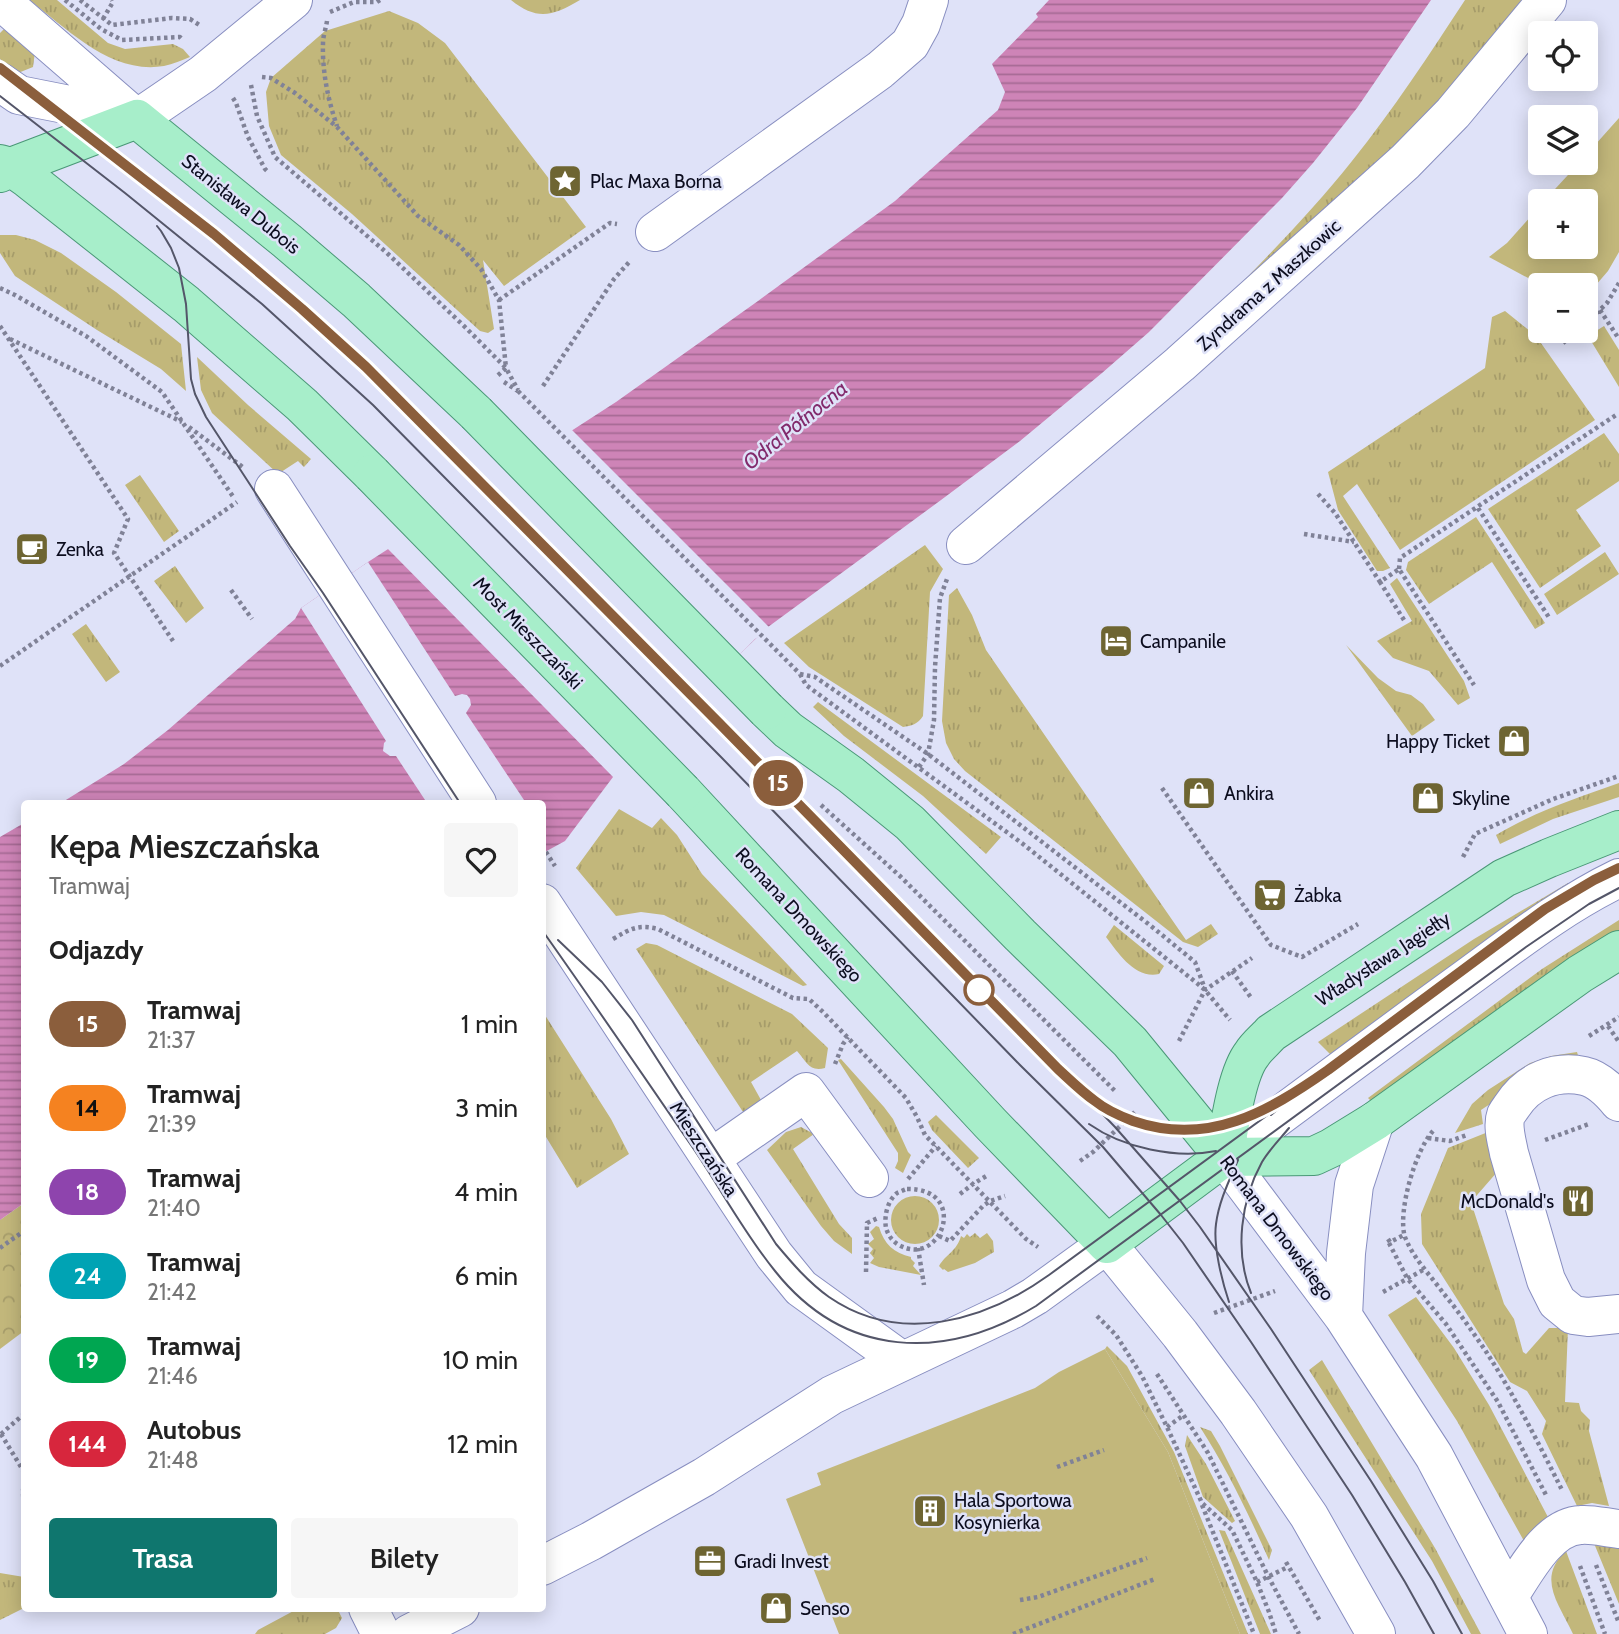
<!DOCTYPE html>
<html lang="pl">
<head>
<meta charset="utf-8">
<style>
  :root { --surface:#fff; --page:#f6f6f6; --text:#222; --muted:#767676; --accent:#0f766e }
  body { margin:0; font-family:Cabin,sans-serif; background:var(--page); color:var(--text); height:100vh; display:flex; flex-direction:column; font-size:26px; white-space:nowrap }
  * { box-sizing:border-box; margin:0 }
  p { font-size:23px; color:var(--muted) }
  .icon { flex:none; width:38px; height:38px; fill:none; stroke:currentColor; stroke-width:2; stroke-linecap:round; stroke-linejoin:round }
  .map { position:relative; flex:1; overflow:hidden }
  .sheet { position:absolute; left:21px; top:800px; width:525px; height:812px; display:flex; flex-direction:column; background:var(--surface); border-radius:7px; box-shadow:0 4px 18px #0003 }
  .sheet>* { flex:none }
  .badge { padding:0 14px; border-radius:23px; font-size:24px; line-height:46px }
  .controls { position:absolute; left:1528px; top:21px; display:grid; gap:14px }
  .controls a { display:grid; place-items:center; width:70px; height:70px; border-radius:7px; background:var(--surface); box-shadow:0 4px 18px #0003; font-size:35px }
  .map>.badge { position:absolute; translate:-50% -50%; box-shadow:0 0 0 4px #fff }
  h2 { padding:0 28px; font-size:26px; line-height:63px }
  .round { display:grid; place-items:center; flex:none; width:74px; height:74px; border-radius:7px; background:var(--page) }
  .headline { display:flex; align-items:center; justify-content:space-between; height:119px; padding:0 28px }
  h1 { font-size:33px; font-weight:600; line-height:52px }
  .primary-button { display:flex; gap:14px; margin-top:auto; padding:14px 28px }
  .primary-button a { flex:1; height:80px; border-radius:7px; background:var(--accent); color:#fff; font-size:28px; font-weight:600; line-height:80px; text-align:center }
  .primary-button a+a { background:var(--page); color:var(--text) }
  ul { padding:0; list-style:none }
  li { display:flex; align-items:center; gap:21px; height:84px; padding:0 28px }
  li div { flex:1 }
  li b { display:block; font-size:26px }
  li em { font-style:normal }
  li .badge { min-width:77px; font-weight:700; text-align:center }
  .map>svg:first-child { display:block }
</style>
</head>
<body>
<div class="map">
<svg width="1619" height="1634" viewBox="0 0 1619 1634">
  <defs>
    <pattern id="grass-tufts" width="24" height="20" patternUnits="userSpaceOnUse" patternTransform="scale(1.75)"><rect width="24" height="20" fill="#c2b77b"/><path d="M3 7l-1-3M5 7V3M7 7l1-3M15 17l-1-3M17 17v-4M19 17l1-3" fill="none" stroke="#a69c6a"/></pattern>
    <pattern id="forest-crowns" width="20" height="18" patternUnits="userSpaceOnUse" patternTransform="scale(1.75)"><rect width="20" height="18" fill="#c2b77b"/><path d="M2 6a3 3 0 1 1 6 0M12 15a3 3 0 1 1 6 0" fill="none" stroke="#a69c6a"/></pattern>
    <pattern id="water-rules" width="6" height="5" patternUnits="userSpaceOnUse" patternTransform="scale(1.75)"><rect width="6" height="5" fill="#ce84b7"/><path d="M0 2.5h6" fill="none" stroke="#a66a94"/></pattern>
  </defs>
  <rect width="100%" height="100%" fill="#dfe2f8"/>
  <path fill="url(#grass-tufts)" d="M29,0H57L108,43L125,49L173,44L183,49L190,57C182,60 173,64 164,66C111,75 68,29 29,0Z
    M511,0H580C553,16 537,21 511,0Z
    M1465,0H1526L1432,115L1200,325C1252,272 1306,219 1352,161C1393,110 1429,55 1465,0Z
    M389,11L418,23L445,43L586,227L504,286L483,260L494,329L488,333L480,331L352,214L281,155L269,126L266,92L271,78L325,31Z
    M5,28L35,52L33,67L18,73L0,59V33Z
    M0,235H16L35,240L61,253L116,292L181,344L186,391L161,369L97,330L15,276L0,253Z
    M1505,311L1536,336L1595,420L1400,550L1357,484L1343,496L1390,568L1383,571H1377L1338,510L1328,472L1485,368L1492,317Z
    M1604,326L1619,350V387L1588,336Z
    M197,357L248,405L311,459L304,467L298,461L278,474L212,413L201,390Z
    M1604,433L1619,454V481L1576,510L1601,546L1540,588L1488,509Z
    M140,475L179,531L164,542L125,485Z
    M1476,517L1545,623L1535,629L1492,562L1429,604L1406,570L1408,562Z
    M925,545L943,569L930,592L923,716C918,724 911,726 903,727L809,667L784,643Z
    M1605,552L1619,574L1557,615L1544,594Z
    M175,566L204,608L186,623L154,581Z
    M1397,578L1464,681L1470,698L1458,705L1429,671L1393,658L1377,641L1412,621L1390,584Z
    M957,588L972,615L986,650L1186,940L1211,924L1218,934L1198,947L1183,942L965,771L954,759L946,743L942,721L949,595Z
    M86,624L120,672L106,682L72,634Z
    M1346,645L1378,678L1396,691L1411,695L1423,704L1435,720L1412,736Z
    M818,702L1001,837L986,854L923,796L844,736L813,707Z
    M1619,783V797L1553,819L1500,844L1496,835C1534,812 1577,798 1619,783Z
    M619,809L652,828L661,818L677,835L702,874L807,985L803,986L664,915L641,912L616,916L576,868Z
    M1568,883H1573L1332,1056L1318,1042L1474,939Z
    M1619,920V930L1553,969L1373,1103L1368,1098L1542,969Z
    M1114,925L1164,966L1159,974C1135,979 1119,954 1106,937Z
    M646,943L657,945L792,1014L828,1048L825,1068C809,1072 807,1062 797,1051L751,1082L761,1100L747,1118L636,949Z
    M543,1012L611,1119L629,1154L577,1188L543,1132Z
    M1577,1052L1580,1062L1543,1069L1481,1110L1483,1124L1455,1133L1472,1104L1488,1090L1530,1063L1551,1056Z
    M841,1059L884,1107L893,1119L908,1152L911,1155L903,1173L895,1168L898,1161V1153L838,1060Z
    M936,1115L979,1158L968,1168L932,1130L928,1122Z
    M801,1127L814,1134L793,1149L839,1224L852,1238V1254L834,1241L821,1226L767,1150L786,1132Z
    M1488,1132L1498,1171L1471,1202L1504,1304L1514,1319L1523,1352L1526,1354L1549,1328H1568L1565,1402L1579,1403L1581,1411L1590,1420L1589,1431L1609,1506L1592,1503L1577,1506L1542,1434L1546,1421L1527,1391L1510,1382L1422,1244L1421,1214L1448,1148Z
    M891 1220a24 24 0 1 1 48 0a24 24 0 1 1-48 0Z
    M876,1226L879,1227C884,1244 894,1253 911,1257V1259L915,1263L913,1266L921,1275L879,1267L870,1263L874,1258L870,1253L873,1249L868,1244L874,1239L870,1232Z
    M975,1233L980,1238L987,1233L993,1241L994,1252L975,1263L948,1272L944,1269L943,1270L939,1266C946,1254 957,1251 961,1236L964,1238L967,1234L970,1237Z
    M1416,1297L1454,1348L1489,1405L1549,1519L1524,1541L1457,1421L1388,1315Z
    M1107,1346L1127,1366L1174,1452L1248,1634H1240L1168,1452L1105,1349Z
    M1322,1360L1435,1548L1481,1634H1471L1432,1561L1309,1370Z
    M1200,1427L1211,1431L1220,1446L1272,1550L1269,1560C1249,1515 1227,1469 1200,1427Z
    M1187,1435L1206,1464L1235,1521L1232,1523L1203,1497L1185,1446Z
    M1219,1530L1225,1531L1271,1634H1260Z
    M1591,1536L1619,1547V1604Z
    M1566,1551L1597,1634H1573C1559,1604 1536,1578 1566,1551Z
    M0,1573L24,1577V1608L0,1620Z
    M299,1608H337L342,1618L336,1628L325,1634H255L258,1630Z"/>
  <path fill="url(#forest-crowns)" d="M24,1203V1331L0,1349V1220Z"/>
  <path fill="#c2b77b" d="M1619,118V252L1608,271L1589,293L1586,297V285H1541L1489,257L1507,243L1540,206V247H1586V201H1544L1579,163H1586V155Z
    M1105,1349L1168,1452L1240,1634H839L786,1499L821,1485L817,1473L1035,1388L1059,1372Z"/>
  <path fill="url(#water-rules)" d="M1049,0H1431L1357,108L1313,163L1282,198L1149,332L1102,373L1020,441L941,500L768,627L613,777L565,841L543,853L542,803H61L124,764L168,730L295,619L301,608L368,562L616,402L758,301L895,201L998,110L1005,92L992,64L1038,17L1036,14Z
    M24,823V1203L0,1220V837Z"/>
  <path fill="#dfe2f8" d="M570,428L771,629L755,639L616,780L386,547Z
    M368,562L455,696L462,694L467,695L470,699L471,705L466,713L526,803H427L396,756H390L383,751L384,743L386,741L301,608Z"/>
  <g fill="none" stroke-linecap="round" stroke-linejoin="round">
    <g stroke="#888ec0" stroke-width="40">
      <path id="minor" d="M0,0L137,119
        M0,82L19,95L135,118
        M137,119L203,74L293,0
        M655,232L880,70L910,44L921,24L929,0
        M274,489L477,803
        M966,545L1180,364L1405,162L1453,113L1547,0
        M542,903L774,1255L801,1288L902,1361
        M1619,1102C1610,1091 1598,1079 1584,1076C1555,1070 1528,1081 1512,1106C1510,1109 1508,1111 1506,1115C1502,1126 1507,1142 1509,1153L1546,1280L1557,1302L1573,1315L1588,1317L1619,1314
        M711,1158L806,1092L869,1178
        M1343,1316L1346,1253L1354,1185L1375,1121
        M542,1566L591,1541L704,1477L832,1395L1013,1309L1035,1296L1107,1244L1180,1334L1238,1412L1309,1516L1376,1634
        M1509,1596C1525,1572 1548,1526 1581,1525C1593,1524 1607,1528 1619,1529
        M368,1608L381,1634
        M409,1634L460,1608
        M1528,1634L1434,1456L1343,1316L1224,1157C1302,1099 1380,1041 1460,983C1511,946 1561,906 1619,878"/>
    </g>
    <g stroke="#4a9877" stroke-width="40">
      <path id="major" d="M0,164L11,167L28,179L186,304L302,405L372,474
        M0,173L11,167L137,119L287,241L356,300L476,413
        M767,710L788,730L851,775L910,823L1020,935L1130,1042L1224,1157
        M683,792L990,1123L1107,1244L1224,1157L1314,1156L1331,1148L1375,1121L1580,974L1619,950
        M1224,1157C1229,1131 1236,1074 1252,1054C1257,1046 1265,1040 1271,1033L1504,878L1549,858L1619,830"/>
    </g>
    <path stroke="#808297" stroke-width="4.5" stroke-dasharray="3.5 3.5" stroke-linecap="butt" d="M65,0L101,29L122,40L180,37L182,39
      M80,0L112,25L172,18L190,19L201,26
      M330,12L354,2H377L380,0
      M103,19L113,2L112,0
      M327,21C326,28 323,36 323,43C322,71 328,100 337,126
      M262,77L271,78L295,93L337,127L418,216L459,245L481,269L499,300L506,368L496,377
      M251,85L257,116L275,157L387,253L464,326L506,368L518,390
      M233,98L236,103L248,137L265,169L268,172
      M0,288L15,295L86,336L162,392L234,498
      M499,300L610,223L617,224
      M1600,310L1619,339
      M1586,323L1607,303L1619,283
      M0,326L128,519L114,553L173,641
      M10,339L182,422
      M1563,343L1577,331
      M504,382L518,391
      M543,386L614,279L631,260
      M189,427L244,468
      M1318,494L1335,513L1380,582
      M1478,508L1550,619
      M1304,534L1354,542
      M1399,569L1400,558L1616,415
      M231,590L252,619
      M1404,620L1380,582L1399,569L1474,685
      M0,666L237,502
      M800,674L806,685L1023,844L1198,984L1205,990L1230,1020
      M800,674L815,677L928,754L1151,926L1195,962L1205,989
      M919,767L928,754L934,720L935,667L940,598L947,579
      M1162,788L1271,945L1302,957L1358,924
      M821,805L901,877L1116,1092
      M542,846L555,866
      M1463,857L1475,834L1553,799L1619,776
      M613,939C630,929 638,924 658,929L793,998L809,999L823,1012L906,1098L917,1117L925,1135L1026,1239L1038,1247
      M1232,971L1252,999
      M1608,1026L1619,1042
      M1589,1036L1619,1017
      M1179,1041L1205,990L1252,958
      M835,1064L843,1044L848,1037
      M1433,1131C1416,1149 1397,1212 1405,1237C1413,1258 1431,1276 1444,1294C1459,1312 1472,1331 1485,1350C1513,1393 1539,1444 1562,1490
      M1428,1138L1450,1141L1467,1135
      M1545,1140L1589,1124
      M1080,1161L1093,1152L1136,1111
      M908,1179L936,1146
      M907,1189C970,1188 942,1269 899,1245C892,1241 888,1235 886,1228C884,1217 887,1201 897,1193C897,1193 906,1189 907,1189Z
      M960,1194L973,1184L988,1175
      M939,1236L950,1241L983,1206L990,1201L1005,1196
      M1388,1239L1390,1242L1404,1235
      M1389,1243L1407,1278L1446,1324L1498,1402L1546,1495
      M0,1248L24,1231
      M918,1248L924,1285
      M866,1272L867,1223L878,1218
      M1383,1292L1425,1269
      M1214,1313L1275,1291
      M1097,1316L1116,1335L1142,1376L1167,1427L1202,1503L1232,1530L1257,1582L1269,1612L1276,1634
      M1157,1374L1208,1453L1268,1576L1299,1634
      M1167,1427L1184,1415
      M1,1434L24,1472
      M1,1434L24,1414
      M1057,1467L1104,1450
      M24,1480L23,1491L24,1518
      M1202,1505L1254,1634
      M1286,1562L1320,1621
      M1596,1565L1619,1623
      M1580,1566L1605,1634
      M1257,1582L1288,1567
      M1020,1600L1038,1597L1147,1558
      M1013,1634L1155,1579"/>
    <use href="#minor" stroke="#fff" stroke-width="38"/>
    <use href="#major" stroke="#a7eeca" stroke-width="38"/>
    <path stroke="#545669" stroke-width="2" d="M0,68L254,267L302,309L397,397L737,741L1000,1011L1039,1048L1115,1127L1180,1201L1200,1227L1271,1329L1371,1481L1433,1581L1462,1634
      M0,96L125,193L262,304L373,405L721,757L1020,1065L1103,1147L1161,1215L1183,1243L1251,1342L1352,1495L1405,1582L1434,1634
      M157,226L161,231L171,248L179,268L186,304L191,379L195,394L206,417L290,546L323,593L460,803
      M542,930C593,1002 643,1075 693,1148C721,1189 744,1233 775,1271C845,1359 945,1361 1036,1306L1526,947L1589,904L1619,888
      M558,940L602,982L632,1020L776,1244C792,1263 808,1282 829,1297C900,1346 985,1321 1049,1275L1277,1108
      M1102,1106C1117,1114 1131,1121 1147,1125C1183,1136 1230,1128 1263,1111
      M1271,1115L1311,1082L1419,1004L1545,909L1594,880L1619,868
      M1089,1124C1123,1148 1176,1159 1216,1151
      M1251,1293C1234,1251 1241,1200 1262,1162C1269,1150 1280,1139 1289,1128
      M1229,1302C1222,1281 1213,1246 1216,1224C1219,1201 1229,1181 1238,1160"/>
    <g stroke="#4a9877" stroke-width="40" stroke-linecap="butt">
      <path id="major-bridge" d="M476,413L767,710
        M372,474L683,792"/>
    </g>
    <path stroke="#808297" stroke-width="4.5" stroke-dasharray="3.5 3.5" stroke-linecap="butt" d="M518,391L800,674"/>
    <use href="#major-bridge" stroke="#a7eeca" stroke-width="38"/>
  </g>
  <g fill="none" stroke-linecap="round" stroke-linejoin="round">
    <g stroke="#fff" stroke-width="16">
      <path id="line" d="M0,68L214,234L302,309L366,367L718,722L1058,1069C1070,1080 1082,1092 1095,1101C1106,1110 1120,1116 1133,1121C1208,1147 1268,1112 1328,1070L1545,909L1594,880L1619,868"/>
    </g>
    <use href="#line" stroke="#8b5e3c" stroke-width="10"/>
  </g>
  <defs>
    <g id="sight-square" transform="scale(1.75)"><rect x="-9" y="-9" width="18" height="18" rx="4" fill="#6e6532" stroke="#dfe2f8"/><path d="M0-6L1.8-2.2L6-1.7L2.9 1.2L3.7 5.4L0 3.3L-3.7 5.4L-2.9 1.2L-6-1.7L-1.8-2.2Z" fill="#fff"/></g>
    <g id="cafe-square" transform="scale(1.75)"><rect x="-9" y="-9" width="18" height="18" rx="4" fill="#6e6532" stroke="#dfe2f8"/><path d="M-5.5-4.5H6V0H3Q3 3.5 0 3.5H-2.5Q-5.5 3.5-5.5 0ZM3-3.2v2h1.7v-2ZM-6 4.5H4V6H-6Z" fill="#fff"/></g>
    <g id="hotel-square" transform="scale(1.75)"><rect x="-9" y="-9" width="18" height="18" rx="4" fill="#6e6532" stroke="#dfe2f8"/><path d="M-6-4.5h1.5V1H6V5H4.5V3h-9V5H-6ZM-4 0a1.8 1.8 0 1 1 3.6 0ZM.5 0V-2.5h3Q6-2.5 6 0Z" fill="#fff"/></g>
    <g id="shop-square" transform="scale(1.75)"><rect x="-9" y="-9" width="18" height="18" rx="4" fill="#6e6532" stroke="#dfe2f8"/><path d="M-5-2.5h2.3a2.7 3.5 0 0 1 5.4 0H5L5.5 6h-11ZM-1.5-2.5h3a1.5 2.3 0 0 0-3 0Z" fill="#fff"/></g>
    <g id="supermarket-square" transform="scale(1.75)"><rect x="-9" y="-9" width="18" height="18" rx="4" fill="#6e6532" stroke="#dfe2f8"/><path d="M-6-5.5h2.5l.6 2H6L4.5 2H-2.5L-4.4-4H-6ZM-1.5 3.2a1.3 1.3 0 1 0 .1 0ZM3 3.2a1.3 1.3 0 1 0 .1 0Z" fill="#fff"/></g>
    <g id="restaurant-square" transform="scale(1.75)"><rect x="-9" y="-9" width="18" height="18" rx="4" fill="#6e6532" stroke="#dfe2f8"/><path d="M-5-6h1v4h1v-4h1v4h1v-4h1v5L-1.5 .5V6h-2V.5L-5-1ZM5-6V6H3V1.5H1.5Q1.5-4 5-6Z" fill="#fff"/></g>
    <g id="building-square" transform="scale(1.75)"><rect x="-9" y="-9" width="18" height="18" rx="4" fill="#6e6532" stroke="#dfe2f8"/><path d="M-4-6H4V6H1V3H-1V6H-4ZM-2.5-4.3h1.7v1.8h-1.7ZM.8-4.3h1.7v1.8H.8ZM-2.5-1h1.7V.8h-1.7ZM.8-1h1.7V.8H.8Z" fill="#fff"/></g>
    <g id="office-square" transform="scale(1.75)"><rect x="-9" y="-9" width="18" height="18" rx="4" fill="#6e6532" stroke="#dfe2f8"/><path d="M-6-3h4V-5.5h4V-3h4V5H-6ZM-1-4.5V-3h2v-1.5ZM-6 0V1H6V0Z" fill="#fff"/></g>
  </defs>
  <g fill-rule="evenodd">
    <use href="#sight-square" x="565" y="181"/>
    <use href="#cafe-square" x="32" y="549"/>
    <use href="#hotel-square" x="1116" y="641"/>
    <use href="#shop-square" x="1514" y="741"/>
    <use href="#shop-square" x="1199" y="793"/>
    <use href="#shop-square" x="1428" y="798"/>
    <use href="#supermarket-square" x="1270" y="895"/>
    <use href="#restaurant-square" x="1578" y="1201"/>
    <use href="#building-square" x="930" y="1511"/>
    <use href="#office-square" x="710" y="1561"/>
    <use href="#shop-square" x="776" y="1608"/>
  </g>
  <circle fill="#fff" stroke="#8b5e3c" stroke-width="3.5" cx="979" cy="990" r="14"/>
  <g text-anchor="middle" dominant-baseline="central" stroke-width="5" stroke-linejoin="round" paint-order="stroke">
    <g font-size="19" fill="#0c0d1f" stroke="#dfe2f8" text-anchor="start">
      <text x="590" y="181">Plac Maxa Borna</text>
      <text x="56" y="549">Zenka</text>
      <text x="1140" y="641">Campanile</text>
      <text x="1490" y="741" text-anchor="end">Happy Ticket</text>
      <text x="1224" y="793">Ankira</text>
      <text x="1452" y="798">Skyline</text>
      <text x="1294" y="895">Żabka</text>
      <text x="1554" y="1201" text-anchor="end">McDonald's</text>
      <text x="954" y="1500">Hala Sportowa<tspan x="954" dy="22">Kosynierka</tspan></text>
      <text x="734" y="1561">Gradi Invest</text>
      <text x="800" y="1608">Senso</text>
    </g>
    <g font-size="19" fill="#0c0d1f" stroke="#dfe2f8">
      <text transform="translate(241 204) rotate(39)">Stanisława Dubois</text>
      <text transform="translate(1269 285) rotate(-42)">Zyndrama z Maszkowic</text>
      <text transform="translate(528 633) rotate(46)">Most Mieszczański</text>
      <text transform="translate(799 915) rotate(47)">Romana Dmowskiego</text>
      <text transform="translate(1383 959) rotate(-33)">Władysława Jagiełły</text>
      <text transform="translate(704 1149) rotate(57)">Mieszczańska</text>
      <text transform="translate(1277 1228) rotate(53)">Romana Dmowskiego</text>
    </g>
    <g font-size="21" font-style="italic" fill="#822a6c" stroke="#dfe2f8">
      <text transform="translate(795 425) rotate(-39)">Odra Północna</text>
    </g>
  </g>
</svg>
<div class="controls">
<a><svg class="icon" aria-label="locate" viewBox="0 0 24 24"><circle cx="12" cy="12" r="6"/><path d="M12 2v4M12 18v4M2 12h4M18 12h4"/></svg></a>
<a><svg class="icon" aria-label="layers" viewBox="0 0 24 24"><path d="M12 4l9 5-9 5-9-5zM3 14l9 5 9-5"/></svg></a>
<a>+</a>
<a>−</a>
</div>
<b class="badge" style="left:778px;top:783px;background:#8b5e3c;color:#fff">15</b>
<section class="sheet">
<div class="headline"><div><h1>Kępa Mieszczańska</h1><p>Tramwaj</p></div><a class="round"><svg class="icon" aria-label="heart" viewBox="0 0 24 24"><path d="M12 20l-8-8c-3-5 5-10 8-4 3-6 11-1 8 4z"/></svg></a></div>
<h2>Odjazdy</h2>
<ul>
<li><span class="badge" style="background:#8b5e3c;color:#fff">15</span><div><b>Tramwaj</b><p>21:37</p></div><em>1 min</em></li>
<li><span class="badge" style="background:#f58220;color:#111">14</span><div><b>Tramwaj</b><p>21:39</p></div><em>3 min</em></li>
<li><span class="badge" style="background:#8e44ad;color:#fff">18</span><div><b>Tramwaj</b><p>21:40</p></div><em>4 min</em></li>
<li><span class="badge" style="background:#00a3b4;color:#fff">24</span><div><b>Tramwaj</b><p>21:42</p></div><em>6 min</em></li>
<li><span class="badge" style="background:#00a651;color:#fff">19</span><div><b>Tramwaj</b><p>21:46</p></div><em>10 min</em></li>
<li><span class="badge" style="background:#d7263d;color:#fff">144</span><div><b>Autobus</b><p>21:48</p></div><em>12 min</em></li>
</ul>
<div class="primary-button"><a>Trasa</a><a>Bilety</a></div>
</section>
</div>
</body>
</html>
